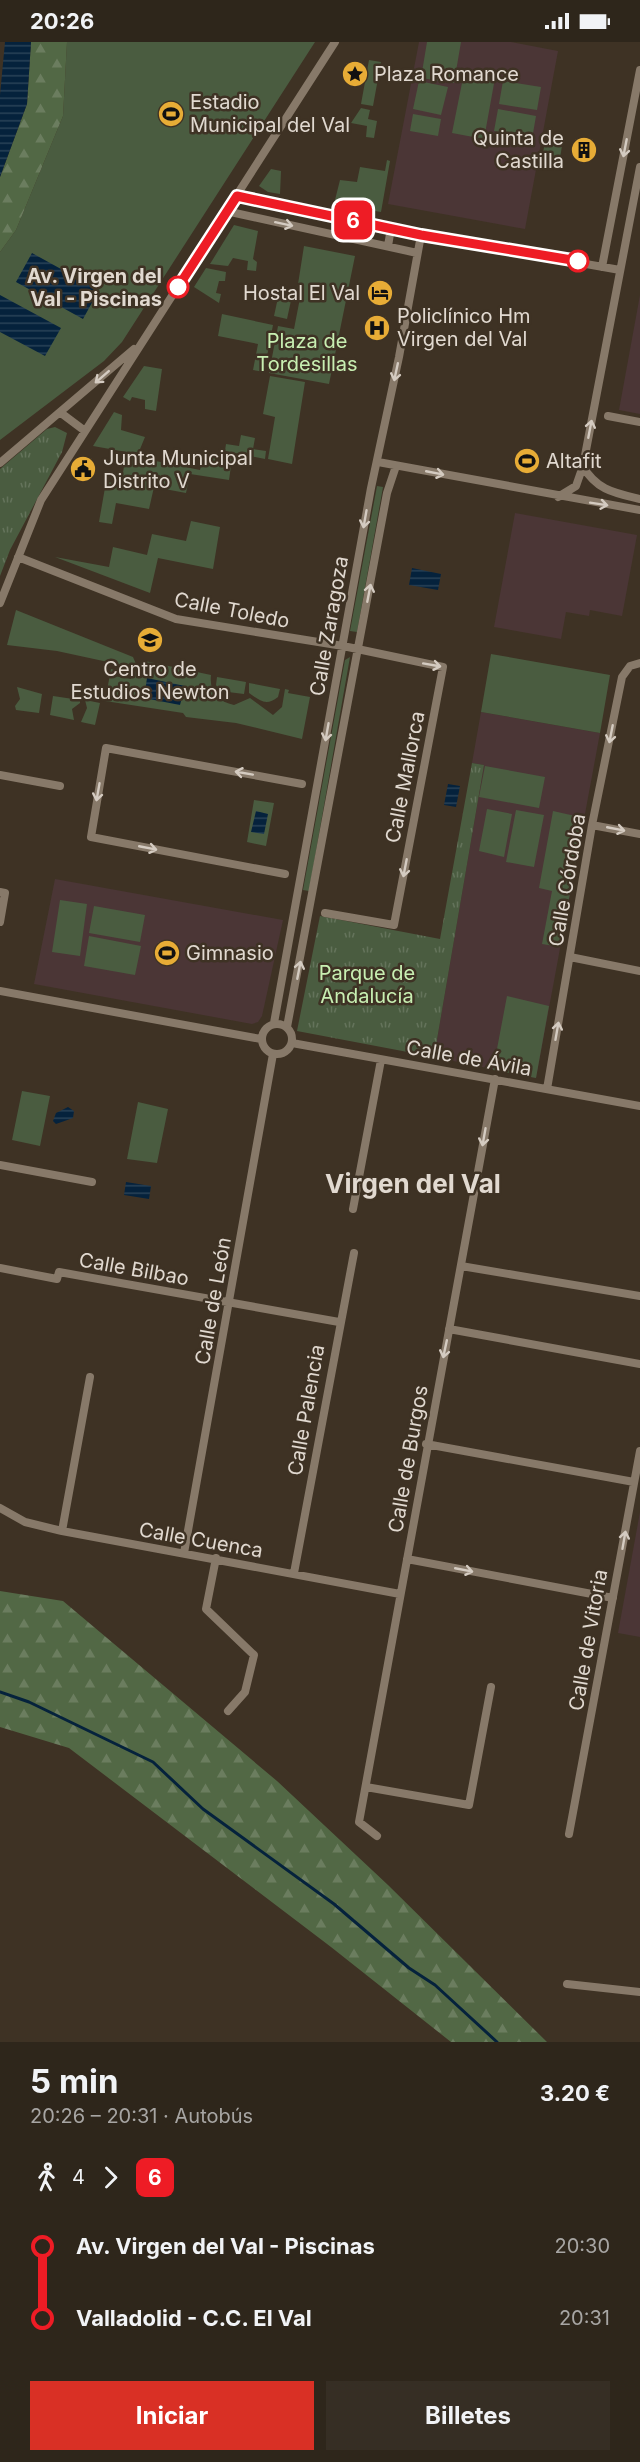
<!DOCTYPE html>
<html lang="es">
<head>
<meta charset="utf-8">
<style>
  :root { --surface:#2e261b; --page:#362e24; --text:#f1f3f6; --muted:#a7a5a3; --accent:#d93025 }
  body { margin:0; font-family:Inter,sans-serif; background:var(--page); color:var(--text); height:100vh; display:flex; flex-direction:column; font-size:22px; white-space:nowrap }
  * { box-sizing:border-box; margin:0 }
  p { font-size:20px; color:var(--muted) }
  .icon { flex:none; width:33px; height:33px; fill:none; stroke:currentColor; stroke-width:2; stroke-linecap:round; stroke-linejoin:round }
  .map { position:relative; height:2000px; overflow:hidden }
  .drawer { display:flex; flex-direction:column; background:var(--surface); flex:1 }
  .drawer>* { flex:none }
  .badge { padding:0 12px; border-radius:9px; font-size:21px; line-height:39px }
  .map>.badge { position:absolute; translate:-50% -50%; box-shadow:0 0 0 3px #fff }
  .legs { display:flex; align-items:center; gap:9px; height:66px; padding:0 30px; font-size:20px }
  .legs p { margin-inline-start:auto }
  .summary { display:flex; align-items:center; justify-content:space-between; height:102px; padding:0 30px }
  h1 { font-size:33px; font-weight:700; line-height:45px }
  .cta { display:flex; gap:12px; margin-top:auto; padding:12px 30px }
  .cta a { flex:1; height:69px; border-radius:0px; background:var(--accent); color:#fff; font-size:24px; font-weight:700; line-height:69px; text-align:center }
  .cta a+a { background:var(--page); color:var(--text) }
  ul { padding:0 30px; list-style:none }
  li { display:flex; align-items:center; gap:21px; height:72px; font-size:22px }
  li i { display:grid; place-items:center; width:9px; height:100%; margin:0 8px; background:currentColor }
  li i::after { content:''; width:15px; height:15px; margin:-8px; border:4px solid; border-radius:50%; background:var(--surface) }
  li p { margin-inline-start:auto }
  li:first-child i { background:linear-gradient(#0000 50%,currentColor 0) }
  li:last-child i { background:linear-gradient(currentColor 50%,#0000 0) }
  .status { display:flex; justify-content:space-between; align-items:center; height:42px; padding:0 30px; background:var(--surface); direction:ltr }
  .status svg { height:16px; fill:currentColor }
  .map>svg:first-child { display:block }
</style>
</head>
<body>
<div class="status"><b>20:26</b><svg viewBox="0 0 49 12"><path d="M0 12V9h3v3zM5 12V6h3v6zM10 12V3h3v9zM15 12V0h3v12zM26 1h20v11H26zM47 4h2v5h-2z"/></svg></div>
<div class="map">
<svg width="640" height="2000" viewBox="0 0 640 2000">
  <defs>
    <pattern id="forest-firs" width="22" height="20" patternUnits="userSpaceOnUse" patternTransform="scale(1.5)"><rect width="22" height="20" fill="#526845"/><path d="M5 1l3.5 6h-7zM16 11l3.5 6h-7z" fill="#6b7d5f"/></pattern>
    <pattern id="park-tufts" width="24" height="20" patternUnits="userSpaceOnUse" patternTransform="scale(1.5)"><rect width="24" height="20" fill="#4a5c40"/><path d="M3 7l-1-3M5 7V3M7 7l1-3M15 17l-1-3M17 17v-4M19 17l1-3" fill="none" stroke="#64735b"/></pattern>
    <pattern id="water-rules" width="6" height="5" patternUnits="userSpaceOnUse" patternTransform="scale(1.5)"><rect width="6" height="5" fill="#05223c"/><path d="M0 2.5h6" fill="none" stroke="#294257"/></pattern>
  </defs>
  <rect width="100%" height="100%" fill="#3e3224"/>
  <path fill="#4b3636" d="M419,0H511L558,9L525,187L388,162Z
    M640,253V372L619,368Z
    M515,471L637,493L622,574L590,568L589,574L566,570L561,597L494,585Z
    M481,670L600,691L536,1036L434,1015L484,723L472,721Z
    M55,837L283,878L262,974L258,980L252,982L34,942Z
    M640,1470V1595L618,1591Z"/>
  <path fill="#4a5c40" d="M67,0H315L122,300L104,319L0,398V210L16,188L63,74Z
    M427,0H461L454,41L421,36Z
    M369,18L381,20L373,64L361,62Z
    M464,31L495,36L484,97L452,91Z
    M419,39L448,45L441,73L413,67Z
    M503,39L541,45L537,68L499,62Z
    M361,66L370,68L368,77L377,79L374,96L366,95L367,84L351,81Z
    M498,67L536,74L532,97L494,89Z
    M413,72L441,77L438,94L410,89Z
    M550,95L563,97L559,123L542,119L544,105H548Z
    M387,118L390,119L381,170L334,162L340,138L357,140L360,125L385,129Z
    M271,127L281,129L280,152L268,150L259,144Z
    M234,183L258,189L253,217L257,220L256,229L247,228L248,219L233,216L228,224L210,222Z
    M304,204L355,214L329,342L269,331L278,284L294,287L300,256L296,255Z
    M206,226L226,230L225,239H219L216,251L221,252L219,261L194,245Z
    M279,251L292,254L287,277L274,274Z
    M222,272L273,283L264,330L253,328L258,302L218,294Z
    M144,324L162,327L156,369L145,367V358L132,355L130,359L123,355Z
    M270,334L305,340L292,422L268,417L275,375L263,372Z
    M114,370L122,373L121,388L145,395L138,412L93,404Z
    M241,393L255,396L253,407L266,409L265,417L225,409L226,402L239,404Z
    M204,411L232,417L229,438L190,432L186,451L154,445L149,467L116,461L112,482L99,480L106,440L121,442L126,413L200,428Z
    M377,444L383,445L357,590L350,589Z
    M191,479L220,485L213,527L158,516L150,551L55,515L109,525L113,505L147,513L152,492L186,499Z
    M16,568L133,615L136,622L131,625L57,609L7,603Z
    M491,612L610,633L600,691L481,670Z
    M350,615L309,849L303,848L345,618Z
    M145,619L211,633C209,649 218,660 234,663L250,656L273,673L282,665L285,647L289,648L288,651L310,655L302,697L236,681L186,675L183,671L105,659L111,627L115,628L114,634L131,637L133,630H135Z
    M217,635L246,640L244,652L220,649L216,643Z
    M249,641L280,647L278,655C266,665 259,658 249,651Z
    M17,645L42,652L39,671L16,668L15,664L20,657Z
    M53,654L80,658V661L72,667L74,678L50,673Z
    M85,658L100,661L95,683L81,680L87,666Z
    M485,724L545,735L539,766L479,755Z
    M254,758L274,761L266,804L247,800Z
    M487,767L512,772L504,815L479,809Z
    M516,768L544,773L534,825L506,820Z
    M553,769L584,776L560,905L542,902L552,849L539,846Z
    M60,858L87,862L80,914L52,910Z
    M94,864L145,873L140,900L89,891Z
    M89,894L141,904L135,933L84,924Z
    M507,954L549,964L536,1036L493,1028Z
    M22,1049L50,1054L40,1104L12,1098Z
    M138,1060L168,1067L157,1121L127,1117Z"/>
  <path fill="url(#forest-firs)" d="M31,0H67L63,74L16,188L0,210V135L27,62Z
    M0,1549L63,1559L277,1739L388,1843L547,2000H451L331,1905L69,1706L0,1685Z"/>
  <path fill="url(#park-tufts)" d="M55,385L67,391L62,410L10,508L0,534V427L47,387Z
    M472,721L484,723L434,1015L297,989L320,874L440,897Z"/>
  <path fill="url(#water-rules)" d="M5,0H31L27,62L0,135V53Z
    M32,211L99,248L83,277L16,240Z
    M0,253L61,286L45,314L0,290Z
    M412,526L441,532L438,548L409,543Z
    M147,636L185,644L180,663L144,656Z
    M448,742L460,744L456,765L444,763Z
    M256,769L268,772L264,792L251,790Z
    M68,1065L74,1069L73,1076L56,1082L53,1079L56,1071Z
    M126,1140L151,1144L149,1157L124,1153Z"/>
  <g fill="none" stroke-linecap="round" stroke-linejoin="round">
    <path stroke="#05223c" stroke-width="3" d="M0,1650L29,1660L153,1720L203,1767L334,1862L409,1926L435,1943L497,2000"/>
    <path stroke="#877969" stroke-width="8" d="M236,154L421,193L620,228
      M226,169L417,211
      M388,204L391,186
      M602,225L640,28
      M61,371L85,389
      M608,374L640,380
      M378,420L640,468
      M0,421L134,307
      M583,424C596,448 615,451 640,457
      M558,455L576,444L583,424L640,125
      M18,515L176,577L343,604L443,625L394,883L325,871
      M0,561L41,458L335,0
      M0,733L60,744
      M592,783L640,792
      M285,832L91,795L106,706L302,742
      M0,850L5,851L0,880
      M570,915L640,929
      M0,949L261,997
      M274,981L371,446L399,315L421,193
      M262 997a15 15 0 1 1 30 0a15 15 0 1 1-30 0Z
      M287,985L387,451L396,424
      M292,1001L640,1064
      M547,1047L592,783L622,635L630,624L640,621
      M0,1123L92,1140
      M353,1167L381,1018
      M461,1224L640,1254
      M0,1226L57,1237L59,1230L339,1280
      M449,1287L640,1322
      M426,1402L634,1440
      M0,1466L25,1480L62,1489L400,1552
      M62,1489L90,1335
      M184,1511L273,1012
      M216,1516L206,1567L254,1613L245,1650L228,1669
      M407,1517L613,1556
      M294,1531L354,1211
      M366,1745L469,1763L491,1645
      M569,1792L640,1409
      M377,1794L359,1780L495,1037
      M567,1942L640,1950"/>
  </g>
  <defs><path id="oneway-shaft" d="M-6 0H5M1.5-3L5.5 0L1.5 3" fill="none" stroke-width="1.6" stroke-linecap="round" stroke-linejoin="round" transform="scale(1.5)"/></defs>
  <g stroke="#d4cbc1">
    <use href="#oneway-shaft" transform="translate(625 106) rotate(101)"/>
    <use href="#oneway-shaft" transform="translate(284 182) rotate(12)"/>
    <use href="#oneway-shaft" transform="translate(396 330) rotate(102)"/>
    <use href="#oneway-shaft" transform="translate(102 335) rotate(139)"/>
    <use href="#oneway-shaft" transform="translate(590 387) rotate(-79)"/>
    <use href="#oneway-shaft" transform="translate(435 431) rotate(11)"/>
    <use href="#oneway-shaft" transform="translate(599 462) rotate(9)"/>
    <use href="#oneway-shaft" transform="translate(365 477) rotate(100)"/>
    <use href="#oneway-shaft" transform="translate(369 551) rotate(-79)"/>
    <use href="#oneway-shaft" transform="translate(432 623) rotate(10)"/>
    <use href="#oneway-shaft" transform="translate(327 690) rotate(100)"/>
    <use href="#oneway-shaft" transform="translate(611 692) rotate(101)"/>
    <use href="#oneway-shaft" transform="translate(244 731) rotate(-170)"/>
    <use href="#oneway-shaft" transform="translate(98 750) rotate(100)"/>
    <use href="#oneway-shaft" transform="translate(616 787) rotate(11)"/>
    <use href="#oneway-shaft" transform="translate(148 806) rotate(11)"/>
    <use href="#oneway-shaft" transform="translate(405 826) rotate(101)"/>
    <use href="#oneway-shaft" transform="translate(299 928) rotate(-79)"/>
    <use href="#oneway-shaft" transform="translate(557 989) rotate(-80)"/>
    <use href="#oneway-shaft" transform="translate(484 1095) rotate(100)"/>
    <use href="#oneway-shaft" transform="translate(445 1307) rotate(102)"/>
    <use href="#oneway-shaft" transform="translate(624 1498) rotate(-80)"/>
    <use href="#oneway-shaft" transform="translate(464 1528) rotate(11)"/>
  </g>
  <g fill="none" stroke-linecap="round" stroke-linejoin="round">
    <g stroke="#fff" stroke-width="14">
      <path id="line-1" d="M178,245L237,154L421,193L578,219"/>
    </g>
    <use href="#line-1" stroke="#ee1c25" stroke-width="9"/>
  </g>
  <defs>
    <g id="sight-disc" transform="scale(1.35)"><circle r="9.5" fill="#e7ac36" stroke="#3e3224"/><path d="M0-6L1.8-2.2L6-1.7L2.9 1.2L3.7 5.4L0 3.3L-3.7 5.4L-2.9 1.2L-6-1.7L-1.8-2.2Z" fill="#111"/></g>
    <g id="stadium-disc" transform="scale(1.35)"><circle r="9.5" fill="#e7ac36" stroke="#3e3224"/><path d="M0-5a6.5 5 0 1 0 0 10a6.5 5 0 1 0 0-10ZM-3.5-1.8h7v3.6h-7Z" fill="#111"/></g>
    <g id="building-disc" transform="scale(1.35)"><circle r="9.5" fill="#e7ac36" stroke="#3e3224"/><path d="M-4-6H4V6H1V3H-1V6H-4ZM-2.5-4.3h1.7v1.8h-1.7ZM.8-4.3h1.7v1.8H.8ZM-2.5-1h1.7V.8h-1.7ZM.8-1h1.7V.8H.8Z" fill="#111"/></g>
    <g id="hotel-disc" transform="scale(1.35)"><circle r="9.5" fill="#e7ac36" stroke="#3e3224"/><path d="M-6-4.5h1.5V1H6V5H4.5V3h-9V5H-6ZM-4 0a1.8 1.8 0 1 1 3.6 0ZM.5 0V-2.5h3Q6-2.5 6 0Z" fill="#111"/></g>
    <g id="hospital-disc" transform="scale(1.35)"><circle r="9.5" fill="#e7ac36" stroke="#3e3224"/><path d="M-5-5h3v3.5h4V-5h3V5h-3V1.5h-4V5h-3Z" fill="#111"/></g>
    <g id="civic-disc" transform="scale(1.35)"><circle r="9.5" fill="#e7ac36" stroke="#3e3224"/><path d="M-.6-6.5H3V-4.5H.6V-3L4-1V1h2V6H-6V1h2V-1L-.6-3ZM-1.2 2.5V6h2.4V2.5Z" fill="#111"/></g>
    <g id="school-disc" transform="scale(1.35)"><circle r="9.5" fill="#e7ac36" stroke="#3e3224"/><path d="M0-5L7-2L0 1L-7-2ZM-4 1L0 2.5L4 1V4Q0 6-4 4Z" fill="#111"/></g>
  </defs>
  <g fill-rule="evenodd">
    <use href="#sight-disc" x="355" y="32"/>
    <use href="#stadium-disc" x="171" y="72"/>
    <use href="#building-disc" x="584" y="108"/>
    <use href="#hotel-disc" x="380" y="251"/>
    <use href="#hospital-disc" x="377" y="286"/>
    <use href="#stadium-disc" x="527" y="419"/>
    <use href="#civic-disc" x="83" y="427"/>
    <use href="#school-disc" x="150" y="598"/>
    <use href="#stadium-disc" x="167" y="911"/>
  </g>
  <g fill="#fff" stroke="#ee1c25" stroke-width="3">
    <circle cx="578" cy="219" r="10"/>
    <circle cx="178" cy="245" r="10"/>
  </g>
  <g text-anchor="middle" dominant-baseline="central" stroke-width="5" stroke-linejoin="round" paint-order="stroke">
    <g font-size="20" fill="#e1d9d0" stroke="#3e3224" text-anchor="start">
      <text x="374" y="32">Plaza Romance</text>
      <text x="190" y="60">Estadio<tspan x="190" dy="23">Municipal del Val</tspan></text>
      <text x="564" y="96" text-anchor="end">Quinta de<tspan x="564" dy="23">Castilla</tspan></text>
      <text x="360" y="251" text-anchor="end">Hostal El Val</text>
      <text x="397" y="274">Policlínico Hm<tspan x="397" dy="23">Virgen del Val</tspan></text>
      <text x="103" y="416">Junta Municipal<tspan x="103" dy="23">Distrito V</tspan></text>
      <text x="546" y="419">Altafit</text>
      <text x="150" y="627" text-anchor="middle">Centro de<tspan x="150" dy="23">Estudios Newton</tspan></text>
      <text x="186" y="911">Gimnasio</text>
    </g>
    <g font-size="20" font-weight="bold" fill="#e1d9d0" stroke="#3e3224" text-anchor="end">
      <text x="162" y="234">Av. Virgen del<tspan x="162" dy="23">Val - Piscinas</tspan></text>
    </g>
    <g font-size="20" fill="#c8efb2" stroke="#3e3224">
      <text x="307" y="299">Plaza de<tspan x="307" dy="23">Tordesillas</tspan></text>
      <text x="367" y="931">Parque de<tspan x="367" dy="23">Andalucía</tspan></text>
    </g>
    <g font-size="20" fill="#e1d9d0" stroke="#3e3224">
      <text transform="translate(232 568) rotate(11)">Calle Toledo</text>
      <text transform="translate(329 584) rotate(-80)">Calle Zaragoza</text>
      <text transform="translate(405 735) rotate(-79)">Calle Mallorca</text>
      <text transform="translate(567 838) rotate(-80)">Calle Córdoba</text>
      <text transform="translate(469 1016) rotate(10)">Calle de Ávila</text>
      <text transform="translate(134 1227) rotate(10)">Calle Bilbao</text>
      <text transform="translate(213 1259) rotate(-80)">Calle de León</text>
      <text transform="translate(306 1368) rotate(-80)">Calle Palencia</text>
      <text transform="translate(408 1417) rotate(-80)">Calle de Burgos</text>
      <text transform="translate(201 1498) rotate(10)">Calle Cuenca</text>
      <text transform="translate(588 1598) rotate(-80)">Calle de Vitoria</text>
    </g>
    <g font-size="26" font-weight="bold" fill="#e1d9d0" stroke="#3e3224">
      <text x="413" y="1141">Virgen del Val</text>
    </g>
  </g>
</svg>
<b class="badge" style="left:353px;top:178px;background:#ee1c25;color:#fff">6</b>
</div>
<section class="drawer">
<div class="summary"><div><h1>5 min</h1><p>20:26 – 20:31 · Autobús</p></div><b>3.20 €</b></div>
<div class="legs"><svg class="icon" aria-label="walk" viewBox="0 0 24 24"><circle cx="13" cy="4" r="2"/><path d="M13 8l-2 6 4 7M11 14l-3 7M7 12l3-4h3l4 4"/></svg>4<svg class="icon" aria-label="forward" viewBox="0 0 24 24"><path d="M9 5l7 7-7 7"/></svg><b class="badge" style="background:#ee1c25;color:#fff">6</b></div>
<ul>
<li><i style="color:#ee1c25"></i><b>Av. Virgen del Val - Piscinas</b><p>20:30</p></li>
<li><i style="color:#ee1c25"></i><b>Valladolid - C.C. El Val</b><p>20:31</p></li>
</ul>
<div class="cta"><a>Iniciar</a><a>Billetes</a></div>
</section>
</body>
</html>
